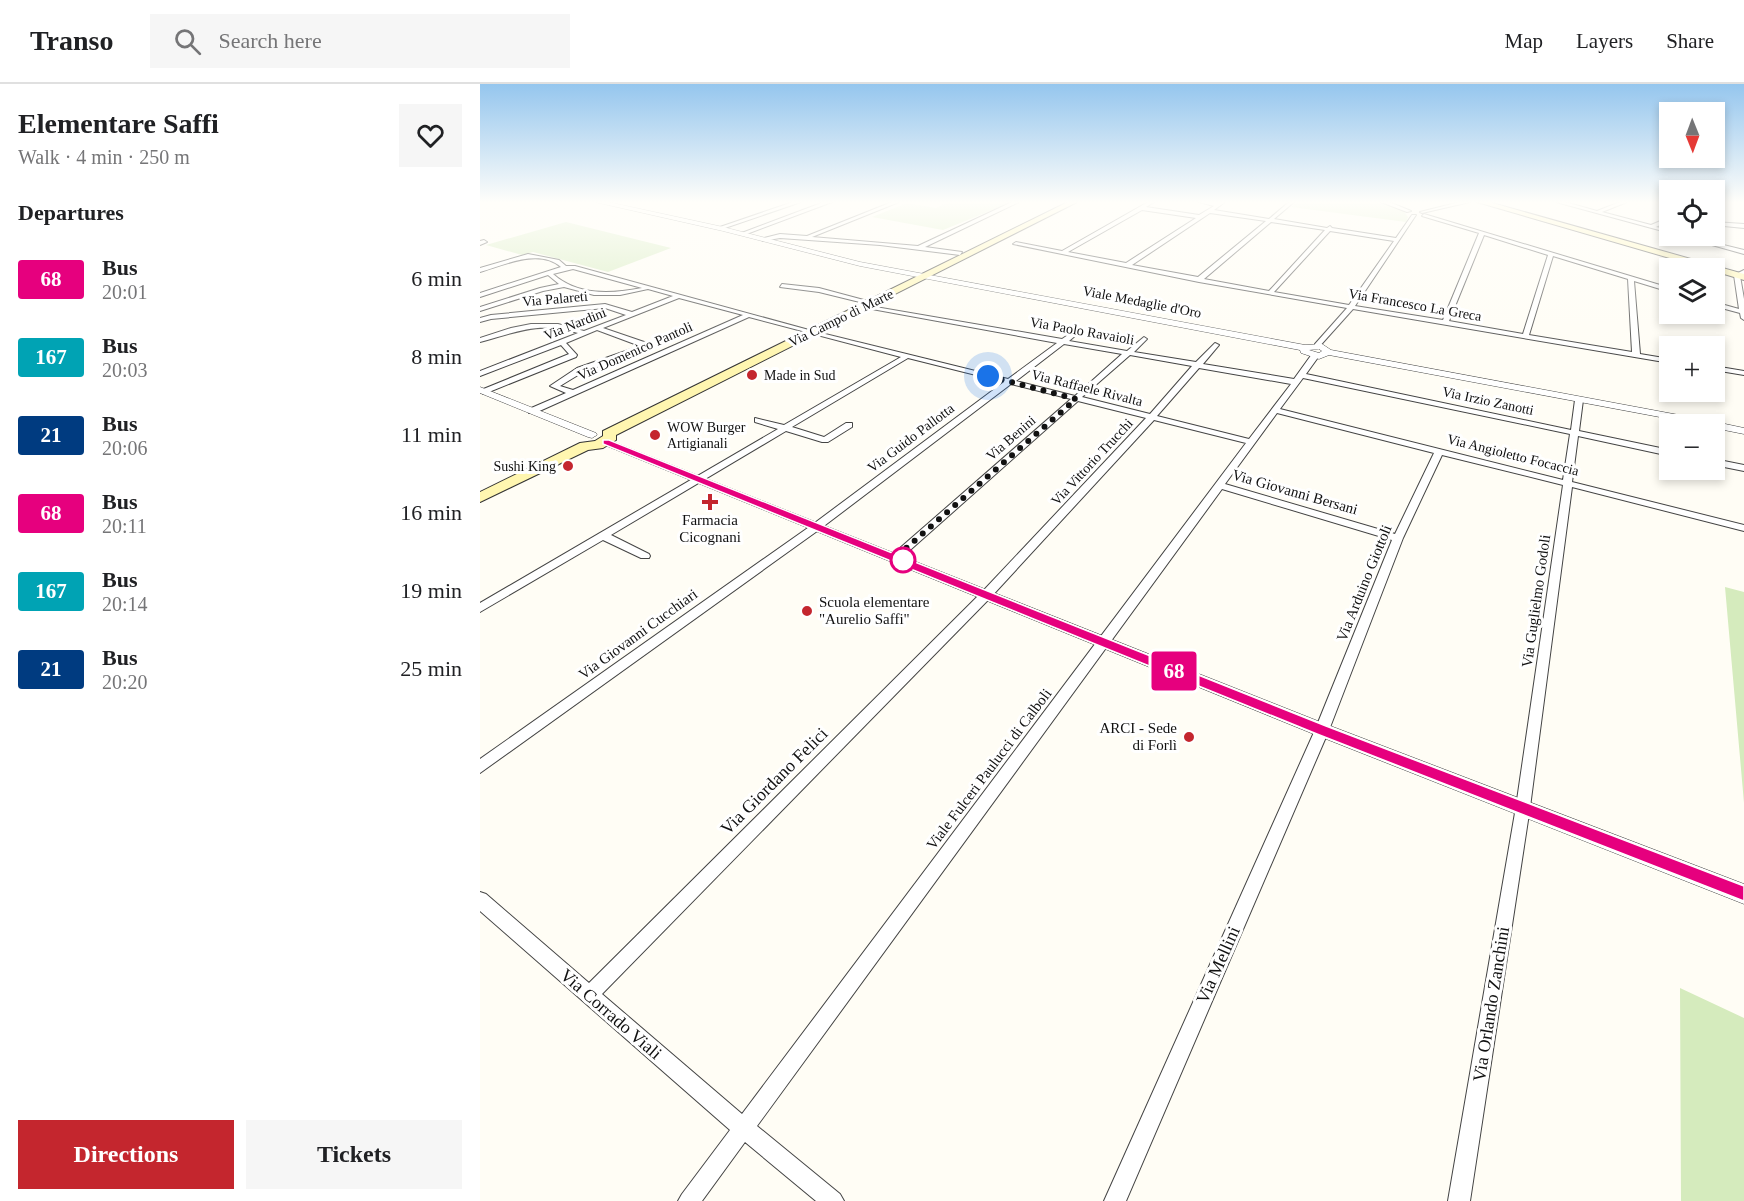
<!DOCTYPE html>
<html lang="en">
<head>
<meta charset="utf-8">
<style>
  :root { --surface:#fff; --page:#f6f6f6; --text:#202124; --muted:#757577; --line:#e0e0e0; --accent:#c4262e }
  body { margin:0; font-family:Georgia,serif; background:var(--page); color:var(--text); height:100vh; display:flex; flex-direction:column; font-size:22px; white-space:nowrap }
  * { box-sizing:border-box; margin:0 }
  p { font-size:20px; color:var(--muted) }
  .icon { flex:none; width:33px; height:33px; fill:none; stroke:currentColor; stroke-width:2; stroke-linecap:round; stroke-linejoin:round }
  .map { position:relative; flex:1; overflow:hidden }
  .side { display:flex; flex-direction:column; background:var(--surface); width:480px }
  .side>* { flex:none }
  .badge { padding:0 12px; border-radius:4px; font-size:21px; line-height:39px }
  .needle { width:39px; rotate:179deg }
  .buttons { position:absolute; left:1179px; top:18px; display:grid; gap:12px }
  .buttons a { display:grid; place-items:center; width:66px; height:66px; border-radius:0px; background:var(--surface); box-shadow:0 3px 9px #0003; font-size:30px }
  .you { position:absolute; width:30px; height:30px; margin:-15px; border:4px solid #fff; border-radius:50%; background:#1a73e8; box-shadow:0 0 0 9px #1a73e833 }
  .map>.badge { position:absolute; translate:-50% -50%; box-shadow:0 0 0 3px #fff }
  h2 { padding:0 18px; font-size:22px; line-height:54px }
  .round { display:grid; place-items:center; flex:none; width:63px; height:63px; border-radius:0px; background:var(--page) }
  .head { display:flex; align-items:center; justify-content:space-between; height:102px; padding:0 18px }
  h1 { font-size:28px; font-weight:700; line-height:45px }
  .primary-button { display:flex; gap:12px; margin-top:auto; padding:12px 18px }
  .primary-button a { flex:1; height:69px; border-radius:0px; background:var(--accent); color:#fff; font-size:24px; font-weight:700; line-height:69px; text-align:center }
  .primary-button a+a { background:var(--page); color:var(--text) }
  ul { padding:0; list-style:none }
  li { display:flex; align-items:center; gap:18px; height:78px; padding:0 18px }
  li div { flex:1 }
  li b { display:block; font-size:22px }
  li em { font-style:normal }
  li .badge { min-width:66px; font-weight:700; text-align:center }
  header { display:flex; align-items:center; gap:36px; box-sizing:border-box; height:84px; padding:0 30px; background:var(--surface); border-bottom:2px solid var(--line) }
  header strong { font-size:28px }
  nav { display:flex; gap:33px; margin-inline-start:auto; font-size:21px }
  .search { width:420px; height:54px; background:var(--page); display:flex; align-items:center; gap:15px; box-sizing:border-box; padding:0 21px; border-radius:0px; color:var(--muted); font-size:22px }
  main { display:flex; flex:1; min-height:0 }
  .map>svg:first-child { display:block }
</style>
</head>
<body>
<header>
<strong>Transo</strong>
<div class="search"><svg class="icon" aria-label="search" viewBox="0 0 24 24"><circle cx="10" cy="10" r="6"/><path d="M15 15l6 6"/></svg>Search here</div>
<nav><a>Map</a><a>Layers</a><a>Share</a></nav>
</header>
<main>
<section class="side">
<div class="head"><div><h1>Elementare Saffi</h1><p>Walk · 4 min · 250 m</p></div><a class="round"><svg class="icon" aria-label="heart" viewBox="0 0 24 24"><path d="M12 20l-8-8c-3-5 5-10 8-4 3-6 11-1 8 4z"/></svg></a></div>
<h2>Departures</h2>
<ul>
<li><span class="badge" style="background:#e6007e;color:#fff">68</span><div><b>Bus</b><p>20:01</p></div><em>6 min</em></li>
<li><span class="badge" style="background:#00a3b4;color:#fff">167</span><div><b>Bus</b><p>20:03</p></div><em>8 min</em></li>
<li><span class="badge" style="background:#003b80;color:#fff">21</span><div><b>Bus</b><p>20:06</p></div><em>11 min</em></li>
<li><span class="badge" style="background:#e6007e;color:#fff">68</span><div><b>Bus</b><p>20:11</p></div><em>16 min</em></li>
<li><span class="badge" style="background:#00a3b4;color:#fff">167</span><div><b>Bus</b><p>20:14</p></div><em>19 min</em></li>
<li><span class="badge" style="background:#003b80;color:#fff">21</span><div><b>Bus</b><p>20:20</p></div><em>25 min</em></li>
</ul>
<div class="primary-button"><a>Directions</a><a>Tickets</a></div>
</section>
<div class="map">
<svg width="1264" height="1117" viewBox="0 0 1264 1117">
  <rect width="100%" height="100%" fill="#fffdf5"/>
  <path fill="#d5ebbd" d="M469,118H532L463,146L392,133L427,119L456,124Z
    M817,118H899L923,126L928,133L926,138L811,123Z
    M86,138L191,164L128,188L53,168L42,171L6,161Z
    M1245,503L1264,508V719Z
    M1200,904L1264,934V1117H1201Z"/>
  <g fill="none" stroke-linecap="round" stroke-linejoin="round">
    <g stroke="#444" stroke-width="2">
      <path id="minor" d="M313,118H321L242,145L237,144Z
        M344,118H352L264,151L259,150Z
        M412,118H419L332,153L438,162L532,118H539L445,163L482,168L480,171L400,161L300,154L283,157L280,155L300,150L327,152Z
        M668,118H674L666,123L719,131L734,122L719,118H745L734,126L789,135L809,118H814L794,135L847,144L850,142L852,144L916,154L932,131H936L875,222L963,236L999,149L942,132L944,130L1190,204V208L1154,197L1160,270L1190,275V279L873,225L838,264H835V260L867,224L719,198L533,160L536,158L582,167ZM662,126L716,134L646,179L588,168ZM730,129L786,137L718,193L652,181ZM791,138L845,146L789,207L724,195ZM850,147L914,157L869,221L794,208ZM1004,151L1068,171L1043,250L969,237ZM1073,172L1148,195L1152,268L1049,251Z
        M901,118H909L931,127L927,128Z
        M980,118H990L942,129L940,128Z
        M1085,118L1117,127L1140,118H1147L1122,128L1171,141L1190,133V136L1176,143L1190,146V149L1076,118Z
        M1234,138L1264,140V144L1234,141Z
        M1200,152H1207L1264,166V170Z
        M0,157L4,156L7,158L0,161Z
        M48,170L79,176L86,182H95L329,246L528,295L577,259L381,223L384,221L582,255L600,243L603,245L602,246L589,257L647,267L664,253L667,255L654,268L716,278L735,259L739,261L723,280L814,295L832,270H835L839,272L826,290L1091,346L1095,316L1099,314L1103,316L1099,347L1190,366V372L1098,352L1092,398L1264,441V447L1092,403L1050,723L990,1117H968L1036,723L1083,401L962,371L923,454L849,646L646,1117H624L835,646L912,456L742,405L277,1042L360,1110L364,1117H336L265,1058L222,1117H198L202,1110L250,1046L0,827V808L6,810L109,899L503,507L666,334L598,317L420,475H412L411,473L412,471L591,315L531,300L340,445L0,689V675L332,441L524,298L428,274L312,343L344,353L366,339H372V343L348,358H342L306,347L131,451L169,470L170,472L169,474H161L123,456L0,528V519L298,345L275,338V334L304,341L421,273L269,233L55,329H49V325L86,309L70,302L97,284L160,262L117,246L86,259L97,271L96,273L4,310L0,308L1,306L89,270L81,261L0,292V287L98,249C57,237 38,248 0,258V254L31,244L51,240H78L104,247L146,231L125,224L11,235L0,238V234L11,231L125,220L152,228L193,212L168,205L140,211H114L84,203L63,207L0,227V223L60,204L79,200L68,191L0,213V209L81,183C59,164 24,181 0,188V184ZM93,185L162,204C131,210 98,212 73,190ZM199,214L263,231L93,306L80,302L103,288L170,264V260L123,244ZM584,260L642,270L595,312L536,297ZM650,271L712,282L670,330L602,313ZM719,284L811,300L769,355L677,332ZM823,294L1090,350L1083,396L800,325ZM797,329L954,369L915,450L745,400ZM674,336L766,359L262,1030L122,910L511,513Z
        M1264,186V190L1260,192L1264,215V236L1261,234L1260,229L1234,222V218L1259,225L1254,191Z
        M302,200L339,204L395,219L392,221L339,208L300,203Z
        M1234,282L1264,287V291L1234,286Z
        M1234,375L1264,381V387L1234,381Z"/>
    </g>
    <g stroke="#444" stroke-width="1">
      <path id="tertiary" d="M115,118H128L243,143L380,178L825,261L842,260L851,266L1231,337L1264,344V350L1234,344V340H1217L849,271L839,275L821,269L820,266L380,182L243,147ZM839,265L842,267L839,269L829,266Z
        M0,303L116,349L117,351L112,354L108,353L0,309Z
        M126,355L848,641L1264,800V820L836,651L122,360V356Z"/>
    </g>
    <g stroke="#333" stroke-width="2">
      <path id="secondary" d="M588,118H597L136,351V356L123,364L108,366L0,418V408L100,359L115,357L123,352V347Z
        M997,118H1009L1264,190V196L1234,187V184H1224Z"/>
    </g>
    <use href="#minor" fill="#fff" fill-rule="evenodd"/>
    <use href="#tertiary" fill="#fff" fill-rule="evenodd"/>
    <use href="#secondary" fill="#fff6b0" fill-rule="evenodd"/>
  </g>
  <linearGradient id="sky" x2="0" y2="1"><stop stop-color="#95c6ee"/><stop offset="0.43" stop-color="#fffefa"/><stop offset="1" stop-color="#fffefa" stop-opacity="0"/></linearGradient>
  <rect width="1264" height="275" fill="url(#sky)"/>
  <path fill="#e6007e" stroke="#fff" stroke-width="1.5" d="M123,356H129L846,642L1264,802V817L837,650L123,360Z"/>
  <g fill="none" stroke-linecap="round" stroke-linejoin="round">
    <path stroke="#111" stroke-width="6" stroke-dasharray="0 10.8" d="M423,476L416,473L596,315L508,292"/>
  </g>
  <g fill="#c4262e" stroke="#fff" stroke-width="2">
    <circle cx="272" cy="291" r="6"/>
    <circle cx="175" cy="351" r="6"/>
    <circle cx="88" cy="382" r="6"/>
    <path d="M227 409h6v6h6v6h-6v6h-6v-6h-6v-6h6z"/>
    <circle cx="327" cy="527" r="6"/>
    <circle cx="709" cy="653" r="6"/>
  </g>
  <circle fill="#fff" stroke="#e6007e" stroke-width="3" cx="423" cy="476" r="12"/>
  <g text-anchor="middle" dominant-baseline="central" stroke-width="6" stroke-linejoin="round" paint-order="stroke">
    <g font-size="14" fill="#111" stroke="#fff">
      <text transform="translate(75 215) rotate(-5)">Via Palareti</text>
      <text transform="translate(662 218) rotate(11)">Viale Medaglie d'Oro</text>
      <text transform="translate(935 221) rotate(10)">Via Francesco La Greca</text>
      <text transform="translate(361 234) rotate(-26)">Via Campo di Marte</text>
      <text transform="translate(95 240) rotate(-22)">Via Nardini</text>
      <text transform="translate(602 247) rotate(10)">Via Paolo Ravaioli</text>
      <text transform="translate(155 267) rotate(-24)">Via Domenico Pantoli</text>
      <text transform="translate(607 304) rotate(14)">Via Raffaele Rivalta</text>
      <text transform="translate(1008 317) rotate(12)">Via Irzio Zanotti</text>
      <text transform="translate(431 354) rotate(-37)">Via Guido Pallotta</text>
      <text transform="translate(531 354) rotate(-41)">Via Benini</text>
      <text transform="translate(1033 371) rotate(14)">Via Angioletto Focaccia</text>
      <text transform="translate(612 378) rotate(-47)">Via Vittorio Trucchi</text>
    </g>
    <g font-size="14" fill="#111" stroke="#fff" text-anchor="start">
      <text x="284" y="291">Made in Sud</text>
      <text x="187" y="343">WOW Burger<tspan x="187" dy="16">Artigianali</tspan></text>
      <text x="76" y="382" text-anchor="end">Sushi King</text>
    </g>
    <g font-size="15" fill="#111" stroke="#fff">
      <text transform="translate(815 408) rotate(16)">Via Giovanni Bersani</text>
      <text transform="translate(884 499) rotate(-68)">Via Arduino Giottoli</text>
      <text transform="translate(1056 517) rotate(-82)">Via Guglielmo Godoli</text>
      <text transform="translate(158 550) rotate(-36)">Via Giovanni Cucchiari</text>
      <text transform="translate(509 685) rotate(-53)">Viale Fulceri Paulucci di Calboli</text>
    </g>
    <g font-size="15" fill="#111" stroke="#fff">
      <text x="230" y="436">Farmacia<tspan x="230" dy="17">Cicognani</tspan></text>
      <text x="339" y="518" text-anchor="start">Scuola elementare<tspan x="339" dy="17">"Aurelio Saffi"</tspan></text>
      <text x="697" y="644" text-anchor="end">ARCI - Sede<tspan x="697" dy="17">di Forlì</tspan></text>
    </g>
    <g font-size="18" fill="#111" stroke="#fff">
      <text transform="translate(294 697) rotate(-45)">Via Giordano Felici</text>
      <text transform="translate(738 881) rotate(-66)">Via Mellini</text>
      <text transform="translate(1011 920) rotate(-81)">Via Orlando Zanchini</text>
      <text transform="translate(131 930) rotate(41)">Via Corrado Viali</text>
    </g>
  </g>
</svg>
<div class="buttons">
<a><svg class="needle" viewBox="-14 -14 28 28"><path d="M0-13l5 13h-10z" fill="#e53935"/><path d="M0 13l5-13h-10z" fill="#757577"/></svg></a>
<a><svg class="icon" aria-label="locate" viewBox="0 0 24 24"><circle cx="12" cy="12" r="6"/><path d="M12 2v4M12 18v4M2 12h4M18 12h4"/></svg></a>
<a><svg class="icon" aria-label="layers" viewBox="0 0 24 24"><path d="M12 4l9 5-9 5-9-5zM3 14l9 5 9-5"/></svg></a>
<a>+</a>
<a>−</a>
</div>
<div class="you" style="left:508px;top:292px"></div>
<b class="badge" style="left:694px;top:587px;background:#e6007e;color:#fff">68</b>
</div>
</main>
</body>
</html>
